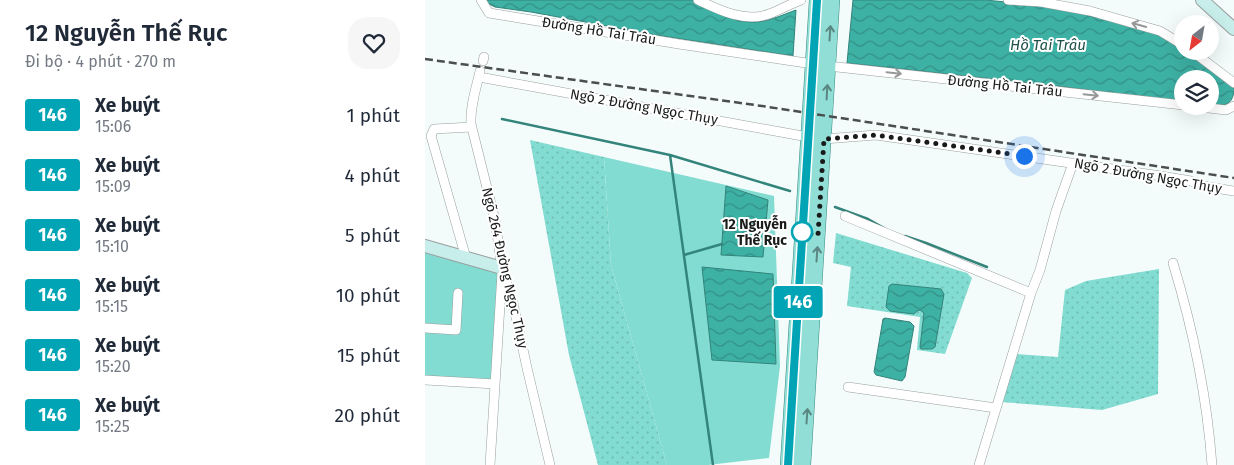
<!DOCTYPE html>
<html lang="vi">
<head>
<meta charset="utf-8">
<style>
  :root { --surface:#fff; --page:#f6f6f7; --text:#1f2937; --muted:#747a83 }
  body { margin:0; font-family:"Fira Sans",sans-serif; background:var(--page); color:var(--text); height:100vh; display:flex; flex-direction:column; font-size:19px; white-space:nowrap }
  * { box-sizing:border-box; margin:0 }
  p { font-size:16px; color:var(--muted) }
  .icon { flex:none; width:28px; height:28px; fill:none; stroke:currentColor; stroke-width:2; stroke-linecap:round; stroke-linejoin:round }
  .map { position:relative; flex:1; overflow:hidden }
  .drawer { display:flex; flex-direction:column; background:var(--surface); width:425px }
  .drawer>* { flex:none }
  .badge { padding:0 10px; border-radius:4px; font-size:18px; line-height:32px }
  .needle { width:32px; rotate:211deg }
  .controls { position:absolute; left:749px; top:15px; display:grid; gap:10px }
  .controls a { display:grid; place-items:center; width:45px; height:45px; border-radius:50%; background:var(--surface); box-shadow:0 5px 20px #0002; font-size:25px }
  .you { position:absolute; width:25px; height:25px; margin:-12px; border:4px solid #fff; border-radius:50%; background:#1a73e8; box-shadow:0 0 0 8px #1a73e833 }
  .map>.badge { position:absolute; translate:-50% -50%; box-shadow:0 0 0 2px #fff }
  .round { display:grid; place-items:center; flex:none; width:52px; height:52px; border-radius:20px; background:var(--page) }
  .head { display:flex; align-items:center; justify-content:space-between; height:85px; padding:0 25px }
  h1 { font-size:24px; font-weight:600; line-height:38px }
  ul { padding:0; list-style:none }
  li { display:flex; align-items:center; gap:15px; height:60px; padding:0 25px }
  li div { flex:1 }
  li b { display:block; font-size:19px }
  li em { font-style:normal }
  li .badge { min-width:55px; font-weight:700; text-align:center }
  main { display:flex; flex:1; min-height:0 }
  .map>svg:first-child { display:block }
</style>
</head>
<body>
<main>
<section class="drawer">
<div class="head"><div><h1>12 Nguyễn Thế Rục</h1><p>Đi bộ · 4 phút · 270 m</p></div><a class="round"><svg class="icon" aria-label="heart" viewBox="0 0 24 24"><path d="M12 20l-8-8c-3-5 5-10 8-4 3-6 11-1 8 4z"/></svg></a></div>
<ul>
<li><span class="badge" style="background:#00a4b4;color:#fff">146</span><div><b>Xe buýt</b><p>15:06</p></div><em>1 phút</em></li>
<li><span class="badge" style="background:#00a4b4;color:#fff">146</span><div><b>Xe buýt</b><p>15:09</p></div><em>4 phút</em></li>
<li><span class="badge" style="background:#00a4b4;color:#fff">146</span><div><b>Xe buýt</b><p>15:10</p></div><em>5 phút</em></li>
<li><span class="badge" style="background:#00a4b4;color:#fff">146</span><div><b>Xe buýt</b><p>15:15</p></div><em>10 phút</em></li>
<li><span class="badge" style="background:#00a4b4;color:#fff">146</span><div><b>Xe buýt</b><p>15:20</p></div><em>15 phút</em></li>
<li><span class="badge" style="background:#00a4b4;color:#fff">146</span><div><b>Xe buýt</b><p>15:25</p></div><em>20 phút</em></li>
</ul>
</section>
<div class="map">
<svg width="809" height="465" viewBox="0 0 809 465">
  <defs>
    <pattern id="garden-dots" width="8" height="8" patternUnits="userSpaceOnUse" patternTransform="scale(1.25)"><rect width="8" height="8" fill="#82dcd1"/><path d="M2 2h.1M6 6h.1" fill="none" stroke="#70bcb3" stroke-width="1.8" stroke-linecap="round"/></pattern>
    <pattern id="water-waves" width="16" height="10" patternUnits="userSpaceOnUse" patternTransform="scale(1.25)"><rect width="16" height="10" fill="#3eb1a5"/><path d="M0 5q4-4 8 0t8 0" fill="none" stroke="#338f86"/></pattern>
  </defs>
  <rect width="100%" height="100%" fill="#f4fcfb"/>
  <path fill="#82dcd1" d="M179,157L349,196L355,366L344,458L283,465H242L186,265Z
    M0,245L77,268L70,384L0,380Z"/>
  <path fill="url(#garden-dots)" d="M105,140L179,157L186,265L242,465H173L144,355Z
    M411,233L542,273L547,278L520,354L492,350L495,317L422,306L426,267L408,263Z
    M734,269L733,394L677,410L576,402L590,354L633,357L640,290L661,281Z"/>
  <path fill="url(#water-waves)" stroke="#33847b" d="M60,0H267C284,8 308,21 326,22C341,23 357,15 371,10L368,56L231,35L106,12L70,7L62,3Z
    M428,0H560L633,7L731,32L757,48L758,51H763L793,73L809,87C809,104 801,107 785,105V79H758L757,102L624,85L422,63Z
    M301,186L343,200L338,257L296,255Z
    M277,267L348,274L351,364L287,360Z
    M467,284L516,289L519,294L510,347L507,349H496L495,347L499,313L495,310L492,311L489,314L465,311L461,307L464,286Z
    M460,318L485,322L489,326L480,377L477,381L451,375L449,372L458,319Z"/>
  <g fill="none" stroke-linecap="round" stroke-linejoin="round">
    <path stroke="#33847b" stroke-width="2.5" d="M77,119L245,155L365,191
      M245,155L288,465
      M410,207L443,219L459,228
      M480,236L501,243L562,267
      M259,255L297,244"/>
    <g stroke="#989f9e" stroke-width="10">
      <path id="street" d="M56,0L64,13L254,44L388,64
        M273,0C294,10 320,23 344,14C355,10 365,4 376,0
        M583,0L616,2L665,11L735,31L758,45
        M767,51L809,83
        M58,61L59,57
        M403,66L758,105
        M55,71C51,89 45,106 46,124L70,220L77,268L88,303L102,368L125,465
        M54,77L383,137
        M767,106L801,110L809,106
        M399,139L451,135L736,176L766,181L778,186L809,191
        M420,216L606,293
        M41,258L6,136L9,129L47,127
        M748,263C768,329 782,397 787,465
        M0,328L31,330L33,293
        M0,380L70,384
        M423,387L571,408
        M65,465L77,273
        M554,465L606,293L615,270L631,211L648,163"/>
    </g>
    <g stroke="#989f9e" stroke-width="14">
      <path id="secondary" d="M777,0L809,29
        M0,246L77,268"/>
    </g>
    <g stroke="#378b83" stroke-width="16">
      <path id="primary" d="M363,465L392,0
        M378,465L407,0"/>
    </g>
    <use href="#street" stroke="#fff" stroke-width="9"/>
    <use href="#secondary" stroke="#c8eeeb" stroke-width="12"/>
    <use href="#primary" stroke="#91ded6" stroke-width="15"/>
    <path stroke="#4a4e4d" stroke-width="2.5" stroke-dasharray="8 4" stroke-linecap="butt" d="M0,59L337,106L809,178"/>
  </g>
  <defs><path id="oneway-shaft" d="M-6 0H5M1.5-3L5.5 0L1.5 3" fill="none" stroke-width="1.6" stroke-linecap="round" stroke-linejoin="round" transform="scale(1.25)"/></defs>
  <g stroke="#979898">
    <use href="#oneway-shaft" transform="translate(714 25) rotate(-164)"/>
    <use href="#oneway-shaft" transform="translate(469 73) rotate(6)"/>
    <use href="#oneway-shaft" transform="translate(666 95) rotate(6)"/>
  </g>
  <g stroke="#5b8681">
    <use href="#oneway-shaft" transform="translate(405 33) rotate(-86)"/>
    <use href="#oneway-shaft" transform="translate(402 92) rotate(-87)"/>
    <use href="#oneway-shaft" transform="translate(392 254) rotate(-86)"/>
    <use href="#oneway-shaft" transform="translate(382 416) rotate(-86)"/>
  </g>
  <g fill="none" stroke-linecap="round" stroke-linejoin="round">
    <g stroke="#fff" stroke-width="11">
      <path id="line" d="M363,465L392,0"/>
    </g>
    <use href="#line" stroke="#00a4b4" stroke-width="8"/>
    <path stroke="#181b1a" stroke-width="5" stroke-dasharray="0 9" d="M377,232L393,235L399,139L451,135L599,156"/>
  </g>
  <circle fill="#fff" stroke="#00a4b4" stroke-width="2.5" cx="377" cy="232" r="10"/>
  <g text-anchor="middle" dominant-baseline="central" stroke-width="4" stroke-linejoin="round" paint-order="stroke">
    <g font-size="14" fill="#181b1a" stroke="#fff">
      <text transform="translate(174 31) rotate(9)">Đường Hồ Tai Trâu</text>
      <text transform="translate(580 86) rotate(6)">Đường Hồ Tai Trâu</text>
      <text transform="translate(219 107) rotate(10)">Ngõ 2 Đường Ngọc Thụy</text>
      <text transform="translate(723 176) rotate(10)">Ngõ 2 Đường Ngọc Thụy</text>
      <text transform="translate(80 268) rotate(77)">Ngõ 264 Đường Ngọc Thụy</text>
    </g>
    <g font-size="14" font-weight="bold" fill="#181b1a" stroke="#fff" text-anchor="end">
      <text x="362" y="224">12 Nguyễn<tspan x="362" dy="16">Thế Rục</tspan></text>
    </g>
    <g font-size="15" font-style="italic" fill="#1f504a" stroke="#fff">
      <text x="623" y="45">Hồ Tai Trâu</text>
    </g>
  </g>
</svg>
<div class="controls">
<a><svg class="needle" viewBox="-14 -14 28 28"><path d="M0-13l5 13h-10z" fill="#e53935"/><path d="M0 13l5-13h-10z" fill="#747a83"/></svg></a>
<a><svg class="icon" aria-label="layers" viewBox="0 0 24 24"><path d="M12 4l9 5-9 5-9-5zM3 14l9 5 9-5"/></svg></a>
</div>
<div class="you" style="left:599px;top:156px"></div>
<b class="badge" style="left:373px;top:302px;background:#00a4b4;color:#fff">146</b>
</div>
</main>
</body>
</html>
